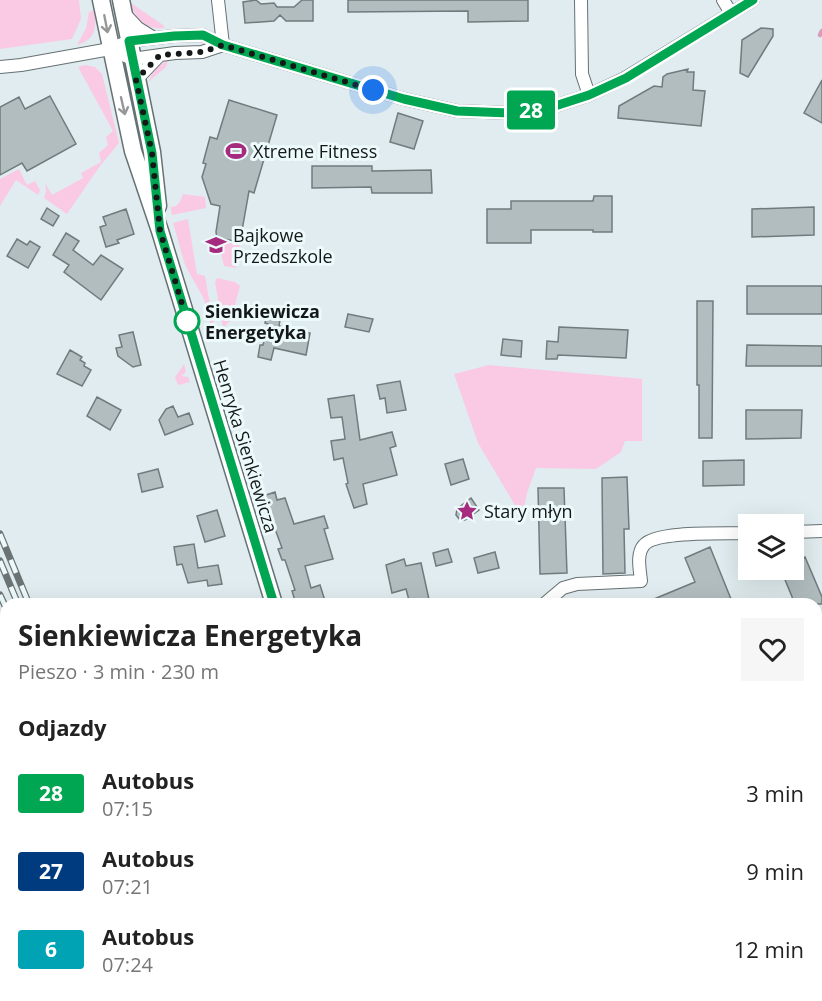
<!DOCTYPE html>
<html lang="pl">
<head>
<meta charset="utf-8">
<style>
  :root { --surface:#fff; --page:#f6f6f6; --text:#222; --muted:#767676 }
  body { margin:0; font-family:"Open Sans",sans-serif; background:var(--page); color:var(--text); height:100vh; display:flex; flex-direction:column; font-size:22px; white-space:nowrap }
  * { box-sizing:border-box; margin:0 }
  p { font-size:20px; color:var(--muted) }
  .icon { flex:none; width:33px; height:33px; fill:none; stroke:currentColor; stroke-width:2; stroke-linecap:round; stroke-linejoin:round }
  .map { position:relative; flex:1; overflow:hidden }
  .drawer { position:absolute; left:0px; top:598px; width:822px; height:404px; display:flex; flex-direction:column; background:var(--surface); border-radius:18px 18px 0 0; box-shadow:0 6px 24px #0002 }
  .drawer>* { flex:none }
  .badge { padding:0 12px; border-radius:4px; font-size:21px; line-height:39px }
  .fabs { position:absolute; left:738px; top:514px; display:grid; gap:12px }
  .fabs a { display:grid; place-items:center; width:66px; height:66px; border-radius:0px; background:var(--surface); box-shadow:0 6px 24px #0002; font-size:30px }
  .you { position:absolute; width:30px; height:30px; margin:-15px; border:4px solid #fff; border-radius:50%; background:#1a73e8; box-shadow:0 0 0 9px #1a73e833 }
  .map>.badge { position:absolute; translate:-50% -50%; box-shadow:0 0 0 3px #fff }
  h2 { padding:0 18px; font-size:22px; line-height:54px }
  .round { display:grid; place-items:center; flex:none; width:63px; height:63px; border-radius:0px; background:var(--page) }
  .head { display:flex; align-items:center; justify-content:space-between; height:102px; padding:0 18px }
  h1 { font-size:28px; font-weight:700; line-height:45px }
  ul { padding:0; list-style:none }
  li { display:flex; align-items:center; gap:18px; height:78px; padding:0 18px }
  li div { flex:1 }
  li b { display:block; font-size:22px }
  li em { font-style:normal }
  li .badge { min-width:66px; font-weight:700; text-align:center }
  .map>svg:first-child { display:block }
</style>
</head>
<body>
<div class="map">
<svg width="822" height="1001" viewBox="0 0 822 1001">
  <rect width="100%" height="100%" fill="#e0ecef"/>
  <path fill="#facae4" d="M0,0H79L81,19L72,39L0,49Z
    M131,3L163,25L165,28C146,30 135,20 131,3Z
    M94,10C97,27 96,40 77,45L86,28L89,12Z
    M168,60L166,67L148,82L154,69Z
    M85,65L95,67L102,74L119,143L100,166L67,214L44,198L46,191L45,183L52,195L83,178L81,173L101,162L99,153L108,145L106,137L113,131L78,67Z
    M554,120L552,132L534,128L530,125Z
    M19,169L27,185L35,181L40,190L38,195L16,180L0,206V179Z
    M183,194L205,197L206,208L172,215L170,202L171,207C179,207 181,200 183,194Z
    M188,219L197,274L205,276L216,339L215,342L204,299L185,265L173,223Z
    M218,241L240,245L236,268L224,266Z
    M217,278L235,282L240,286L231,320L223,328L215,282Z
    M184,364L186,372L181,376L188,377L190,382L178,385L175,377Z
    M489,365L642,379V441H625L621,452L596,469L536,468L527,493L522,517L478,443L454,374Z"/>
  <g fill="none" stroke-linecap="round" stroke-linejoin="round">
    <path stroke="#da9bbe" stroke-width="4.5" d="M820,35L822,31"/>
  </g>
  <path fill="#b1bdbf" stroke="#707b7d" stroke-width="1.5" d="M256,0L261,4L274,3L277,7H294L302,0H313V21H286L280,15L274,21L245,23L243,2Z
    M348,0H528V21L468,22V11L348,12Z
    M761,28L773,29V36L748,77L740,73L742,40Z
    M688,69L687,72H694L693,90L705,91L701,126L618,118L619,106L654,86L662,87L663,77L667,74Z
    M822,80V123L804,113Z
    M50,96L76,144L27,171L22,163L0,175V107L19,97L25,109Z
    M229,100L277,115L254,193L249,191L240,242L217,238L216,232L220,206L211,204L202,177L206,164L203,163L210,137L217,139Z
    M398,113L423,121L414,149L390,142Z
    M312,166H372V171L431,170L432,193H372L371,187L312,188Z
    M594,196H612V232H593V230H531V243H487V209H511V201H593Z
    M814,207V235L752,237V209Z
    M47,208L59,216L53,226L41,219Z
    M126,209L134,234L117,240L119,243L106,247L100,227L106,225L103,217Z
    M66,233L79,241L73,250L93,265L101,255L123,269L101,300L64,272L69,265L53,255Z
    M17,239L27,245L30,241L40,247L28,268L7,256Z
    M747,286H822V314H747Z
    M697,301H713L712,438H699V385H697Z
    M268,311L281,314L279,326L310,333L306,355L274,348L271,360L258,357L260,345H263L268,324L265,323Z
    M348,314L373,319L369,332L345,327Z
    M559,327L628,330L626,358L558,355L557,359H546L547,341L558,342Z
    M133,332L141,365L133,367L118,356L116,348L122,347L119,335Z
    M503,339L522,341L521,357L501,355Z
    M747,345L822,346V366H746Z
    M70,350L82,357L80,360L85,363L84,366L91,370L82,386L57,374Z
    M400,381L406,410L387,413L385,398L380,399L377,385Z
    M354,395L360,440L392,432L396,446L390,448L397,475L363,484L367,504L354,508L346,484L348,483L343,458L334,460L331,441L345,439L342,417L331,418L328,399Z
    M97,397L121,410L110,430L87,416Z
    M173,406L178,417L189,413L193,424L165,435L159,420L166,409Z
    M746,410H802L801,438L746,439Z
    M463,459L469,479L451,485L445,464Z
    M744,460V485L703,486V461Z
    M158,469L163,487L142,492L138,474Z
    M627,477L629,529H624L625,573L603,574L602,478Z
    M538,488H564L567,573L540,574Z
    M275,492L277,500L285,498L294,524L324,516L328,528L324,529L333,559L305,566L311,588L320,585L326,604H296L292,591L295,590L285,560H282L278,549L282,548L263,496Z
    M471,498L479,510L465,520H460L456,515L457,509Z
    M217,510L225,536L205,542L197,516Z
    M794,540H797L803,558L805,557L822,597V604H795L781,570H794Z
    M194,544L198,568L218,565L222,584L208,586L207,580L188,583L182,564L177,565L174,547Z
    M710,547L733,604H642L695,582L685,558Z
    M448,549L452,562L436,566L433,553Z
    M495,552L499,568L478,573L474,558Z
    M404,559L406,566L421,563L430,604H410L406,589L392,593L386,565Z"/>
  <g fill="none" stroke-linecap="round" stroke-linejoin="round">
    <g stroke="#657173" stroke-width="14">
      <path id="street" d="M218,0L223,45
        M581,0L582,74L589,95
        M723,0L731,13
        M123,12L138,28L154,38
        M110,49L132,59L175,53L202,52L223,45
        M0,67L21,65L110,49L129,41L174,36L203,35L223,45L404,99L457,111L510,113L555,106L589,95L625,78L753,0
        M136,80L160,55
        M794,532L822,531
        M544,604L563,588L577,584L641,581C640,570 636,554 644,545C656,530 728,534 748,533
        M816,895L822,893
        M503,1001L517,996"/>
    </g>
    <g stroke="#657173" stroke-width="19">
      <path id="secondary" d="M101,0L133,151L160,231L274,604
        M121,0L152,152L158,206
        M0,691H6
        M398,996L400,1001"/>
    </g>
    <use href="#street" stroke="#fff" stroke-width="12"/>
    <use href="#secondary" stroke="#fff" stroke-width="16"/>
    <g stroke="#6c7375" stroke-width="7">
      <path id="rail" d="M0,534L29,604
        M0,561L18,604
        M0,595L6,608
        M167,996L169,1001
        M178,996L180,1001"/>
    </g>
    <use href="#rail" stroke="#edfafc" stroke-width="4.5" stroke-dasharray="14" stroke-linecap="butt"/>
  </g>
  <defs><path id="oneway-shaft" d="M-6 0H5M1.5-3L5.5 0L1.5 3" fill="none" stroke-width="1.6" stroke-linecap="round" stroke-linejoin="round" transform="scale(1.5)"/></defs>
  <g stroke="#959798">
    <use href="#oneway-shaft" transform="translate(106 24) rotate(79)"/>
    <use href="#oneway-shaft" transform="translate(123 106) rotate(77)"/>
  </g>
  <g fill="none" stroke-linecap="round" stroke-linejoin="round">
    <g stroke="#fff" stroke-width="14">
      <path id="line" d="M274,604L160,231L152,153L129,41L174,36L203,35L223,45L404,99L457,111L510,113L555,106L589,95L626,78L753,0"/>
    </g>
    <use href="#line" stroke="#00a651" stroke-width="9"/>
    <path stroke="#141819" stroke-width="6" stroke-dasharray="0 10.8" d="M187,321L189,327L160,231L152,153L136,80L160,55L202,52L223,45L373,90"/>
  </g>
  <defs>
    <g id="stadium-bare" transform="scale(1.62)"><path d="M0-5a6.5 5 0 1 0 0 10a6.5 5 0 1 0 0-10ZM-3.5-1.8h7v3.6h-7Z" fill="#a62a7d" stroke="#edfafc" stroke-width="2.5" paint-order="stroke"/></g>
    <g id="school-bare" transform="scale(1.62)"><path d="M0-5L7-2L0 1L-7-2ZM-4 1L0 2.5L4 1V4Q0 6-4 4Z" fill="#a62a7d" stroke="#edfafc" stroke-width="2.5" paint-order="stroke"/></g>
    <g id="sight-bare" transform="scale(1.62)"><path d="M0-6L1.8-2.2L6-1.7L2.9 1.2L3.7 5.4L0 3.3L-3.7 5.4L-2.9 1.2L-6-1.7L-1.8-2.2Z" fill="#a62a7d" stroke="#edfafc" stroke-width="2.5" paint-order="stroke"/></g>
  </defs>
  <g fill-rule="evenodd">
    <use href="#stadium-bare" x="236" y="151"/>
    <use href="#school-bare" x="216" y="245"/>
    <use href="#sight-bare" x="467" y="511"/>
  </g>
  <circle fill="#fff" stroke="#00a651" stroke-width="3" cx="187" cy="321" r="12"/>
  <g text-anchor="middle" dominant-baseline="central" stroke-width="6" stroke-linejoin="round" paint-order="stroke">
    <g font-size="18" fill="#141819" stroke="#edfafc" text-anchor="start">
      <text x="253" y="151">Xtreme Fitness</text>
      <text x="233" y="235">Bajkowe<tspan x="233" dy="21">Przedszkole</tspan></text>
      <text x="484" y="511">Stary młyn</text>
    </g>
    <g font-size="18" font-weight="bold" fill="#141819" stroke="#edfafc" text-anchor="start">
      <text x="205" y="311">Sienkiewicza<tspan x="205" dy="21">Energetyka</tspan></text>
    </g>
    <g font-size="18" fill="#141819" stroke="#edfafc">
      <text transform="translate(246 446) rotate(73)">Henryka Sienkiewicza</text>
    </g>
  </g>
</svg>
<div class="fabs">
<a><svg class="icon" aria-label="layers" viewBox="0 0 24 24"><path d="M12 4l9 5-9 5-9-5zM3 14l9 5 9-5"/></svg></a>
</div>
<div class="you" style="left:373px;top:90px"></div>
<b class="badge" style="left:531px;top:110px;background:#00a651;color:#fff">28</b>
<section class="drawer">
<div class="head"><div><h1>Sienkiewicza Energetyka</h1><p>Pieszo · 3 min · 230 m</p></div><a class="round"><svg class="icon" aria-label="heart" viewBox="0 0 24 24"><path d="M12 20l-8-8c-3-5 5-10 8-4 3-6 11-1 8 4z"/></svg></a></div>
<h2>Odjazdy</h2>
<ul>
<li><span class="badge" style="background:#00a651;color:#fff">28</span><div><b>Autobus</b><p>07:15</p></div><em>3 min</em></li>
<li><span class="badge" style="background:#003b80;color:#fff">27</span><div><b>Autobus</b><p>07:21</p></div><em>9 min</em></li>
<li><span class="badge" style="background:#00a3b4;color:#fff">6</span><div><b>Autobus</b><p>07:24</p></div><em>12 min</em></li>
</ul>
</section>
</div>
</body>
</html>
